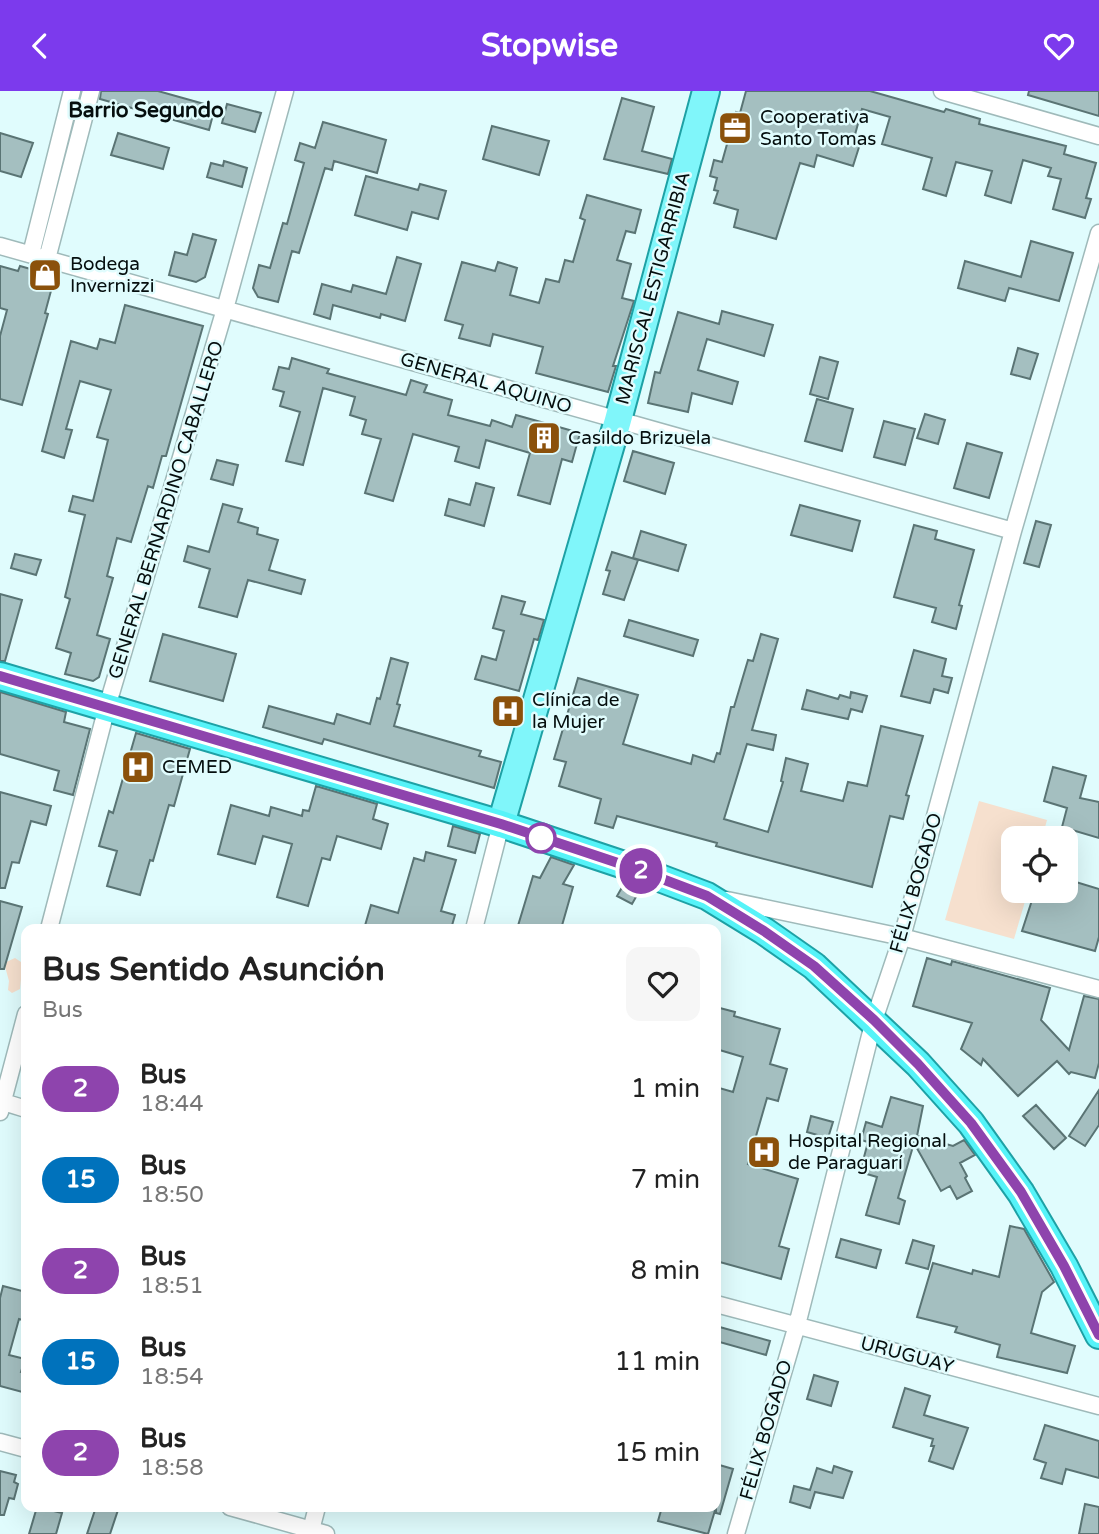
<!DOCTYPE html>
<html lang="en">
<head>
<meta charset="utf-8">
<style>
  :root { --surface:#fff; --page:#f6f6f6; --text:#222; --muted:#767676; --accent:#7c3aed }
  body { margin:0; font-family:"Varela Round",sans-serif; background:var(--page); color:var(--text); height:100vh; display:flex; flex-direction:column; font-size:26px; white-space:nowrap }
  * { box-sizing:border-box; margin:0 }
  p { font-size:23px; color:var(--muted) }
  .icon { flex:none; width:38px; height:38px; fill:none; stroke:currentColor; stroke-width:2; stroke-linecap:round; stroke-linejoin:round }
  .map { position:relative; flex:1; overflow:hidden }
  .sheet { position:absolute; left:21px; top:833px; width:700px; height:588px; display:flex; flex-direction:column; background:var(--surface); border-radius:14px; box-shadow:0 7px 28px #0002 }
  .sheet>* { flex:none }
  .badge { padding:0 14px; border-radius:23px; font-size:24px; line-height:46px }
  .tools { position:absolute; left:1001px; top:735px; display:grid; gap:14px }
  .tools a { display:grid; place-items:center; width:77px; height:77px; border-radius:14px; background:var(--surface); box-shadow:0 7px 28px #0002; font-size:35px }
  .map>.badge { position:absolute; translate:-50% -50%; box-shadow:0 0 0 4px #fff }
  .round { display:grid; place-items:center; flex:none; width:74px; height:74px; border-radius:14px; background:var(--page) }
  .summary { display:flex; align-items:center; justify-content:space-between; height:119px; padding:0 21px }
  h1 { font-size:33px; font-weight:700; line-height:52px }
  ul { padding:0; list-style:none }
  li { display:flex; align-items:center; gap:21px; height:91px; padding:0 21px }
  li div { flex:1 }
  li b { display:block; font-size:26px }
  li em { font-style:normal }
  li .badge { min-width:77px; font-weight:700; text-align:center }
  header { display:flex; justify-content:space-between; align-items:center; height:91px; padding:0 21px; background:var(--accent); color:#fff; font-size:32px; font-weight:700 }
  .map>svg:first-child { display:block }
</style>
</head>
<body>
<header><svg class="icon" aria-label="back" viewBox="0 0 24 24"><path d="M15 5l-7 7 7 7"/></svg>Stopwise<svg class="icon" aria-label="heart" viewBox="0 0 24 24"><path d="M12 20l-8-8c-3-5 5-10 8-4 3-6 11-1 8 4z"/></svg></header>
<div class="map">
<svg width="1099" height="1443" viewBox="0 0 1099 1443">
  <rect width="100%" height="100%" fill="#e0fcfd"/>
  <path fill="#f6e0ce" d="M979,710L1047,729L1042,747H1013V800H1028L1014,848L945,829Z
    M15,867L21,871C22,880 21,889 20,898L12,902L8,899L9,890L4,872Z"/>
  <path fill="#a4bfc0" stroke="#5a7474" stroke-width="2" d="M101,0H158L215,16L209,39L100,8Z
    M746,0H870L944,21L946,18L980,28L979,33L1066,55L1064,63L1096,72L1086,107L1091,108L1085,127L1053,118L1061,88L1048,85L1051,77L1023,69L1011,112L985,104L992,80L956,71L946,105L923,98L932,67L882,53L890,26L862,18L853,51L860,53L853,75L817,64L814,76L800,72L776,148L734,136L738,119L714,112L718,100L714,99L717,87L710,85L714,69L722,71L736,21L740,22Z
    M1029,0H1099V25L1028,4Z
    M622,7L654,16L642,60L672,68L668,83L604,68Z
    M227,13L261,22L255,41L222,32Z
    M323,31L386,49L377,82L334,70L332,79L325,77L299,162L292,160L278,211L258,206L253,197L259,174L270,177L283,132L287,133L304,72L295,69L300,52L315,57Z
    M492,35L549,50L539,84L483,68Z
    M0,42L33,52L21,86L0,80Z
    M118,42L169,57L163,78L111,64Z
    M224,70L247,77L242,96L207,86L211,72L223,75Z
    M366,85L418,99L420,93L446,100L438,128L412,121L407,139L355,124Z
    M587,104L641,119L635,142L626,140L617,169L631,173L622,207L634,210L613,275H616L608,301L536,282L543,256L493,243L490,255L459,247L463,234L445,229L462,171L495,180L498,171L517,177L510,204L539,212L546,188L559,191L565,169L573,171L585,129L580,127Z
    M193,143L216,149L205,186L196,191L169,184L175,161L187,164Z
    M1031,150L1073,162L1059,210L1009,197L1005,210L958,197L965,170L1021,186Z
    M397,166L421,173L405,230L381,223L380,227L333,214L330,228L314,223L322,193L351,201L353,194L386,203Z
    M0,175L18,180L20,175L55,185L45,222L48,223L22,314L0,308V245L7,219L0,217Z
    M125,214L203,235L166,365H162L153,397L148,395L131,451L117,447L107,485L113,487L97,544L110,548L99,586L93,590L65,583L71,562L56,557L70,508L65,506L85,424L69,420L73,405L93,410L108,349L97,346L111,299L80,290L66,338L72,339L64,367L42,360L71,250L97,258L100,248L115,252Z
    M722,220L773,234L764,265L707,248L698,279L738,291L732,313L692,302L688,321L648,312L655,281L660,282L678,221L719,233Z
    M1018,257L1038,263L1030,288L1011,283Z
    M820,266L838,271L828,308L810,303Z
    M292,267L329,278L327,282L406,304L411,289L427,294L424,301L452,309L448,324L490,335L492,329L512,336L516,324L580,342L572,371L562,368L550,413L518,404L530,362L486,349L479,377L455,370L459,356L413,343L393,410L365,402L381,348L362,343L366,329L350,324L355,306L323,297L303,374L286,370L300,321L280,315L284,301L273,298L279,276L289,278Z
    M817,308L853,318L842,360L805,350Z
    M925,323L945,329L938,353L917,347Z
    M884,330L915,338L905,374L874,366Z
    M967,352L1002,362L989,407L954,397Z
    M633,360L674,372L665,403L624,390Z
    M217,369L238,374L233,394L211,388Z
    M476,392L494,397L484,435L445,424L449,408L470,414Z
    M223,413L242,418L238,431L258,437L257,443L278,449L269,479L305,489L301,503L248,489L237,526L199,516L210,478L184,470L188,455L209,461Z
    M800,414L860,430L852,460L791,444Z
    M1036,430L1051,434L1039,476L1024,472Z
    M914,434L937,440L935,448L974,459L959,514L962,515L956,538L932,531L936,517L894,506Z
    M641,440L686,454L678,480L633,467Z
    M612,461L638,469L624,509L603,503L610,480L606,479Z
    M15,463L41,469L36,484L11,477Z
    M0,503L22,509L5,570H0Z
    M502,505L525,511L521,523L544,529L538,549L534,548L519,600L475,588L482,565L496,569L504,540L493,537Z
    M629,529L698,549L693,565L624,545Z
    M163,543L236,563L223,610L150,590Z
    M761,543L778,548L752,639L776,644L773,659L747,653L724,728L768,741L783,691L781,690L786,667L808,673L801,700L843,710L848,691L867,695L881,635L923,645L906,704L909,705L903,728L890,725L872,796L745,763L716,755L717,752L617,725L613,737L595,732L601,708L559,695L566,671L554,668L578,587L638,604L623,653L691,673L693,664L714,671L717,662L720,663L731,616H734L748,569L753,570Z
    M914,559L946,568L942,585L952,587L948,602L934,598L930,612L901,605Z
    M391,567L408,572L397,613L400,614L394,635L481,660L479,665L501,671L494,697L324,648L322,653L263,636L269,615L334,633L337,623L370,633L377,607L380,608Z
    M807,599L838,608L840,604L850,607L851,601L867,605L862,621L851,618L848,628L802,618Z
    M0,601L66,621L64,631L90,638L73,704L54,699L59,680L0,663Z
    M136,642L190,658L174,715L169,714L153,770L150,769L140,804L107,795L117,760L99,755L109,720L113,722Z
    M1053,676L1086,685L1080,707L1099,711V747L1062,736L1067,717L1044,710Z
    M316,695L377,713L373,728L388,733L381,758L337,745L330,769L322,767L308,815L277,806L292,753L263,745L255,773L218,763L231,714L269,725L271,716L302,725L303,719L309,720Z
    M0,701L51,715L46,734L31,730L19,772L12,771L5,797H0Z
    M453,735L480,743L475,762L448,755Z
    M426,761L456,769L441,820L455,824L451,838H364L371,814L398,822L414,767L424,770Z
    M551,766L574,774L563,793L573,796L561,838H517L533,785L540,787Z
    M1066,788L1099,798V846L1095,860L1022,840L1035,800H1066Z
    M625,791L640,799L632,813L617,805Z
    M0,810L22,816L4,878H0Z
    M927,867L951,874L952,870L1050,897L1041,929L1069,959L1084,905L1099,908V972L1095,987L1071,981L1069,983L1057,970L1018,1005L983,968L981,974L961,958L972,932L913,915Z
    M716,916L735,921L734,925L780,938L770,973L787,978L778,1010L767,1007L748,1073L798,1088L779,1155L789,1158L781,1188L716,1170V996L733,1001L743,966L716,958Z
    M1099,999V1034L1085,1055L1069,1045Z
    M891,1006L923,1015L917,1045L953,1055L964,1049L975,1064L960,1072L967,1085L965,1087L972,1100L957,1108L950,1095L941,1100L914,1052L898,1107L905,1110L899,1133L866,1124L877,1086L860,1081L868,1051L861,1049L866,1031L882,1036Z
    M1036,1014L1066,1047L1054,1058L1023,1025Z
    M811,1025L833,1031L828,1047L807,1041Z
    M1010,1135L1024,1138L1054,1191L1042,1201L1031,1242L1075,1255L1067,1282L997,1266L1000,1254L955,1241L957,1236L917,1226L933,1172L972,1183L973,1179L999,1186Z
    M841,1148L881,1159L876,1177L836,1166Z
    M913,1149L934,1155L928,1178L906,1172Z
    M3,1195L26,1201V1230L19,1228L9,1264L25,1268L21,1281L26,1282V1302L0,1295V1207Z
    M716,1235L770,1250L766,1264L716,1250Z
    M814,1284L838,1291L831,1315L807,1308Z
    M905,1297L930,1305L924,1324L968,1337L953,1378L929,1370L934,1355H931L933,1348L893,1336Z
    M1045,1334L1099,1350V1387L1066,1378L1062,1393L1041,1387L1046,1372L1034,1368Z
    M716,1373L733,1378L720,1423L716,1422Z
    M834,1375L852,1381L843,1407L815,1401L810,1417L790,1411L794,1395L810,1399L817,1377L832,1382Z
    M0,1380L16,1384L14,1391L18,1393L14,1408L9,1407L4,1424H0Z
    M1085,1413L1099,1416V1443H1079Z
    M37,1416L62,1422L56,1443H29Z
    M96,1416H119L110,1443H87Z
    M662,1416H716L708,1443L658,1430Z"/>
  <g fill="none" stroke-linecap="round" stroke-linejoin="round">
    <g stroke="#9fbaba" stroke-width="19">
      <path id="minor" d="M942,0L1099,45
        M0,155L1013,440
        M31,163L72,0
        M47,168L91,0
        M727,809L902,846L1099,898
        M49,838L107,616L225,218L285,0
        M474,838L501,733
        M0,1010L26,1018
        M0,1021L26,923
        M716,1213L1099,1315
        M0,1351L26,1358
        M230,1416L326,1443
        M311,1439L317,1416
        M736,1443L797,1234L874,929L902,846L1013,440L1099,142"/>
    </g>
    <g stroke="#1ea1a5" stroke-width="30">
      <path id="primary" d="M501,733L618,329L706,0"/>
    </g>
    <g stroke="#1ea1a5" stroke-width="30">
      <path id="trunk" d="M0,585L501,733L636,778L707,805L764,840L814,875L918,973L971,1032L1021,1102L1064,1175L1099,1244"/>
    </g>
    <use href="#minor" stroke="#fff" stroke-width="16"/>
    <use href="#primary" stroke="#80f6fa" stroke-width="26"/>
    <use href="#trunk" stroke="#56f3f8" stroke-width="26"/>
  </g>
  <g fill="none" stroke-linecap="round" stroke-linejoin="round">
    <g stroke="#fff" stroke-width="16">
      <path id="line" d="M0,585L501,733L636,778L707,805L764,840L814,875L874,929L918,973L971,1032L1021,1101L1064,1175L1099,1244"/>
    </g>
    <use href="#line" stroke="#8e44ad" stroke-width="10"/>
  </g>
  <defs>
    <g id="office-square" transform="scale(1.75)"><rect x="-9" y="-9" width="18" height="18" rx="4" fill="#8b510b" stroke="#e0fcfd"/><path d="M-6-3h4V-5.5h4V-3h4V5H-6ZM-1-4.5V-3h2v-1.5ZM-6 0V1H6V0Z" fill="#fff"/></g>
    <g id="shop-square" transform="scale(1.75)"><rect x="-9" y="-9" width="18" height="18" rx="4" fill="#8b510b" stroke="#e0fcfd"/><path d="M-5-2.5h2.3a2.7 3.5 0 0 1 5.4 0H5L5.5 6h-11ZM-1.5-2.5h3a1.5 2.3 0 0 0-3 0Z" fill="#fff"/></g>
    <g id="building-square" transform="scale(1.75)"><rect x="-9" y="-9" width="18" height="18" rx="4" fill="#8b510b" stroke="#e0fcfd"/><path d="M-4-6H4V6H1V3H-1V6H-4ZM-2.5-4.3h1.7v1.8h-1.7ZM.8-4.3h1.7v1.8H.8ZM-2.5-1h1.7V.8h-1.7ZM.8-1h1.7V.8H.8Z" fill="#fff"/></g>
    <g id="hospital-square" transform="scale(1.75)"><rect x="-9" y="-9" width="18" height="18" rx="4" fill="#8b510b" stroke="#e0fcfd"/><path d="M-5-5h3v3.5h4V-5h3V5h-3V1.5h-4V5h-3Z" fill="#fff"/></g>
  </defs>
  <g fill-rule="evenodd">
    <use href="#office-square" x="735" y="37"/>
    <use href="#shop-square" x="45" y="184"/>
    <use href="#building-square" x="544" y="347"/>
    <use href="#hospital-square" x="508" y="620"/>
    <use href="#hospital-square" x="138" y="676"/>
    <use href="#hospital-square" x="764" y="1061"/>
  </g>
  <circle fill="#fff" stroke="#8e44ad" stroke-width="3.5" cx="541" cy="747" r="14"/>
  <g text-anchor="middle" dominant-baseline="central" stroke-width="5" stroke-linejoin="round" paint-order="stroke">
    <g font-size="19" fill="#050e0e" stroke="#e0fcfd" text-anchor="start">
      <text x="760" y="26">Cooperativa<tspan x="760" dy="22">Santo Tomas</tspan></text>
      <text x="70" y="173">Bodega<tspan x="70" dy="22">Invernizzi</tspan></text>
      <text x="568" y="347">Casildo Brizuela</text>
      <text x="532" y="609">Clínica de<tspan x="532" dy="22">la Mujer</tspan></text>
      <text x="162" y="676">CEMED</text>
      <text x="788" y="1050">Hospital Regional<tspan x="788" dy="22">de Paraguarí</tspan></text>
    </g>
    <g font-size="19" fill="#050e0e" stroke="#e0fcfd">
      <text transform="translate(653 197) rotate(-75)">MARISCAL ESTIGARRIBIA</text>
      <text transform="translate(486 292) rotate(16)">GENERAL AQUINO</text>
      <text transform="translate(166 419) rotate(-73)">GENERAL BERNARDINO CABALLERO</text>
      <text transform="translate(916 792) rotate(-74)">FÉLIX BOGADO</text>
      <text transform="translate(907 1264) rotate(15)">URUGUAY</text>
      <text transform="translate(766 1339) rotate(-74)">FÉLIX BOGADO</text>
    </g>
    <g font-size="21" font-weight="bold" fill="#050e0e" stroke="#e0fcfd">
      <text x="146" y="19">Barrio Segundo</text>
    </g>
  </g>
</svg>
<div class="tools">
<a><svg class="icon" aria-label="locate" viewBox="0 0 24 24"><circle cx="12" cy="12" r="6"/><path d="M12 2v4M12 18v4M2 12h4M18 12h4"/></svg></a>
</div>
<b class="badge" style="left:641px;top:780px;background:#8e44ad;color:#fff">2</b>
<section class="sheet">
<div class="summary"><div><h1>Bus Sentido Asunción</h1><p>Bus</p></div><a class="round"><svg class="icon" aria-label="heart" viewBox="0 0 24 24"><path d="M12 20l-8-8c-3-5 5-10 8-4 3-6 11-1 8 4z"/></svg></a></div>
<ul>
<li><span class="badge" style="background:#8e44ad;color:#fff">2</span><div><b>Bus</b><p>18:44</p></div><em>1 min</em></li>
<li><span class="badge" style="background:#0072bc;color:#fff">15</span><div><b>Bus</b><p>18:50</p></div><em>7 min</em></li>
<li><span class="badge" style="background:#8e44ad;color:#fff">2</span><div><b>Bus</b><p>18:51</p></div><em>8 min</em></li>
<li><span class="badge" style="background:#0072bc;color:#fff">15</span><div><b>Bus</b><p>18:54</p></div><em>11 min</em></li>
<li><span class="badge" style="background:#8e44ad;color:#fff">2</span><div><b>Bus</b><p>18:58</p></div><em>15 min</em></li>
</ul>
</section>
</div>
</body>
</html>
